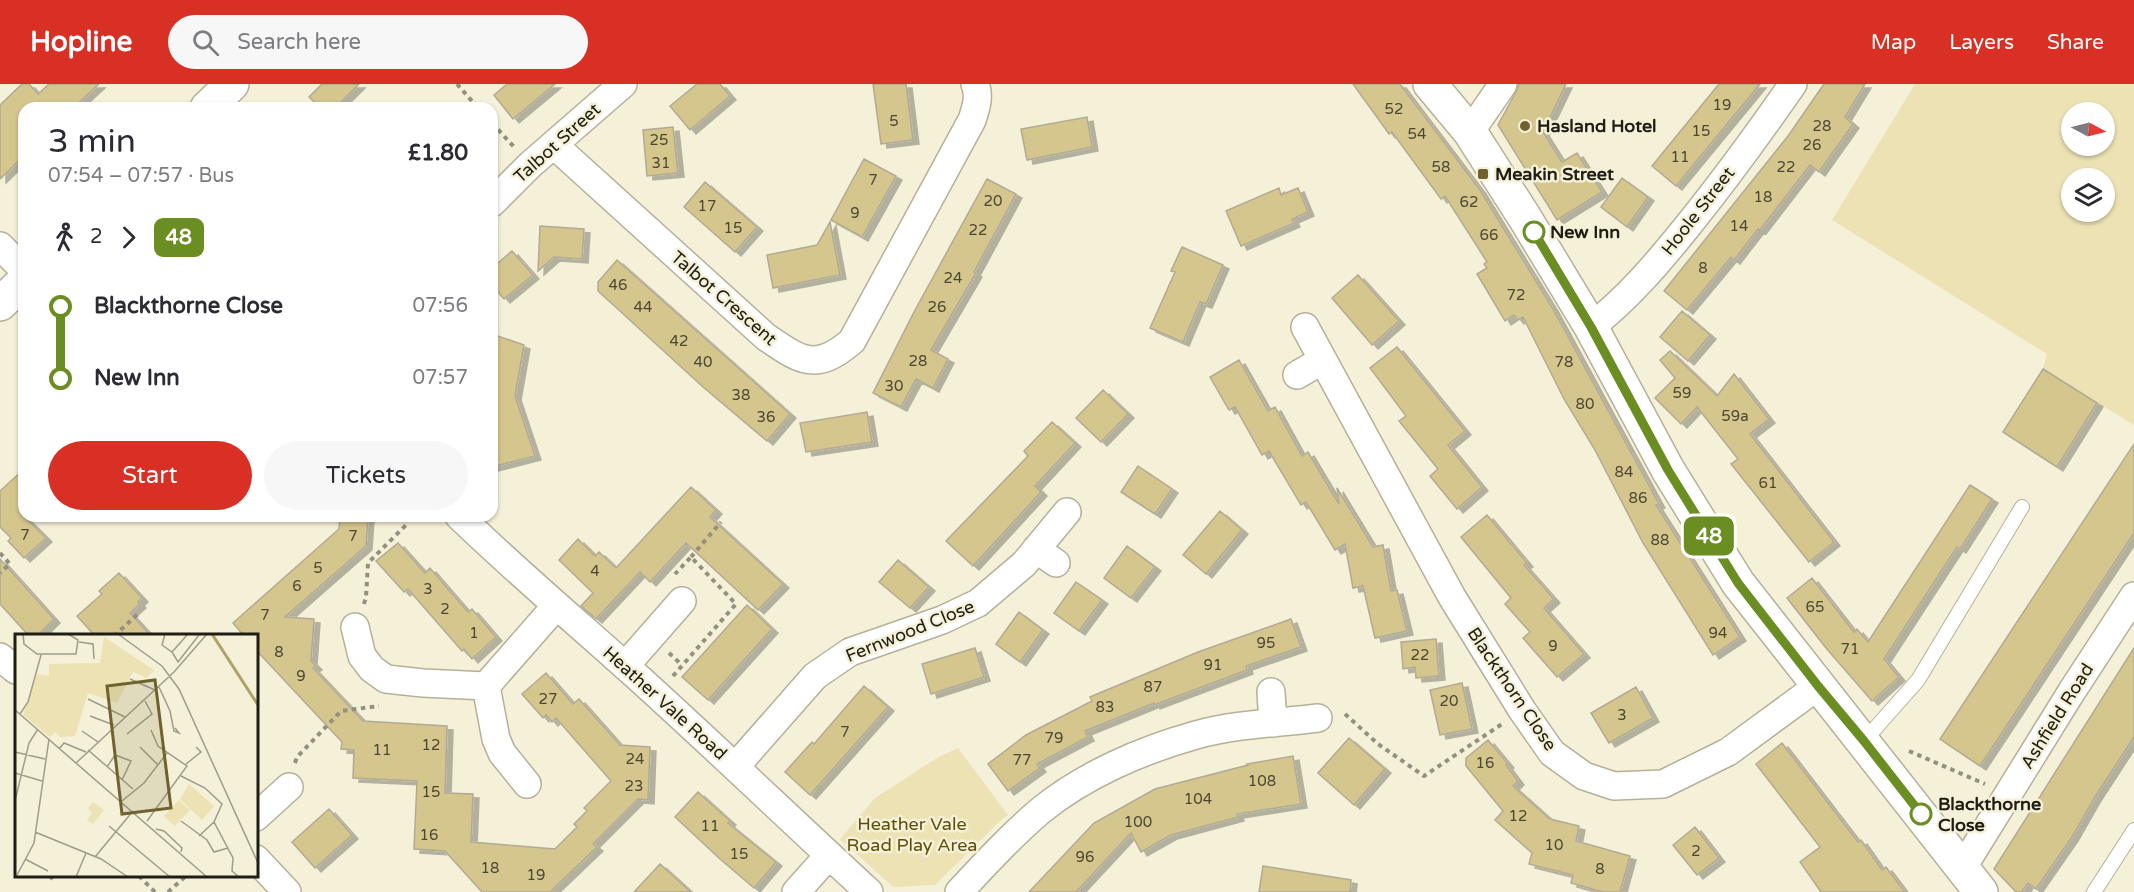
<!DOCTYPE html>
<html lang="en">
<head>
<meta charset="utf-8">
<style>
  :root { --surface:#fff; --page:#f7f7f7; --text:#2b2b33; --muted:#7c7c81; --accent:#d93025 }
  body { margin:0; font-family:"Varela Round",sans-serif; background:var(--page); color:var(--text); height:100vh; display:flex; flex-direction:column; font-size:22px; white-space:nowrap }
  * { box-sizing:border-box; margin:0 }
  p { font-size:20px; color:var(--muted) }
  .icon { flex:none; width:33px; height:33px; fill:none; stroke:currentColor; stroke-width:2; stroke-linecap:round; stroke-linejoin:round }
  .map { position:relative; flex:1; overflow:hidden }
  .details { position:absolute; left:18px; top:18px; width:480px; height:420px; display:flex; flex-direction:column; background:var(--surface); border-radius:18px; box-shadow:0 2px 4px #0004 }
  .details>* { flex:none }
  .badge { padding:0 12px; border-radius:9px; font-size:21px; line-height:39px }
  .needle { width:39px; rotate:97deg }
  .buttons { position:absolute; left:2061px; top:18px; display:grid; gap:12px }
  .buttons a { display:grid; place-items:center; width:54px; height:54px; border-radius:50%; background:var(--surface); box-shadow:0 2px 4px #0004; font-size:30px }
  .map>.badge { position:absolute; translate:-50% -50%; box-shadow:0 0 0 3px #fff }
  .legs { display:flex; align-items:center; gap:9px; height:66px; padding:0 30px; font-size:20px }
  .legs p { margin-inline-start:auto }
  .head { display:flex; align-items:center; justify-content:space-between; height:102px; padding:0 30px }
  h1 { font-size:33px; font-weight:600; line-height:45px }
  .primary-button { display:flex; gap:12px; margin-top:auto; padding:12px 30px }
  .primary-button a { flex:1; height:69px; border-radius:36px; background:var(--accent); color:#fff; font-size:24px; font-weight:600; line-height:69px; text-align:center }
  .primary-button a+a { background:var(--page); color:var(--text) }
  ul { padding:0 30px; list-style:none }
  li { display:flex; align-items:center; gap:21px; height:72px; font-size:22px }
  li i { display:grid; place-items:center; width:9px; height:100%; margin:0 8px; background:currentColor }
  li i::after { content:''; width:15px; height:15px; margin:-8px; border:4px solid; border-radius:50%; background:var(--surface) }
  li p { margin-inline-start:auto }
  li:first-child i { background:linear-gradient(#0000 50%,currentColor 0) }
  li:last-child i { background:linear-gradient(currentColor 50%,#0000 0) }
  header { display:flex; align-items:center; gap:36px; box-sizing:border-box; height:84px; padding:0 30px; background:var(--accent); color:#fff }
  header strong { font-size:28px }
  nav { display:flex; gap:33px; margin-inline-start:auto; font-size:21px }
  .search { width:420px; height:54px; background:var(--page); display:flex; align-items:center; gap:15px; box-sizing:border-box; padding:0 21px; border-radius:33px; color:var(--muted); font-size:22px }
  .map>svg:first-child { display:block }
</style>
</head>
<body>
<header>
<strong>Hopline</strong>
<div class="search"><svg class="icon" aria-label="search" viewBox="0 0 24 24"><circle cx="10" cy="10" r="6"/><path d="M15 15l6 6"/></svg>Search here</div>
<nav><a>Map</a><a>Layers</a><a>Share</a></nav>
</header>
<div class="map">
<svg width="2134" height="808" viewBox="0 0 2134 808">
  <defs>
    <filter id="shadow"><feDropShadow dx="6" dy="4" stdDeviation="0" flood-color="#0004"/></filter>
  </defs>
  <rect width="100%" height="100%" fill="#f5f0d8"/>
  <path fill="#ede2b4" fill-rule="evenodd" d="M1915,0H2134V341L2043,285L2047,270L1832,136ZM2072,28H2104V62H2072ZM2072,94H2104V128H2072Z
    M958,664L1008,731L1001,736L935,801L893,803L840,755L875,714L937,674Z"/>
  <path fill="#d4c68d" stroke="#b1ab95" stroke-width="1.5" filter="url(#shadow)" d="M22,0H29L38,10L49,0H99L73,24H24V72L0,95V21Z
    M322,0H359L335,24H321L309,13Z
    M507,0H555L513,35L494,11Z
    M697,0H720L730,12L690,46L670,22Z
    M873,0H906L913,56L881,60Z
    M1353,0H1400L1480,106L1553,225L1659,420L1656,421L1740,553L1713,571L1643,459L1595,366L1564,315L1523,233L1518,236L1514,231L1505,237L1477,190L1487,184L1484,180L1487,178L1445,112L1441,115L1392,48L1389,50Z
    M1519,0H1566L1543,48L1562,78L1577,69L1602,108L1557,136L1498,41L1516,8Z
    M1719,0H1760L1676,102L1652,82Z
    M1824,0H1865L1845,33L1853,40L1819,88L1810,81L1760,146L1758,145L1734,176L1731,173L1687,226L1664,207L1788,52Z
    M1087,33L1092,63L1027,76L1021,45Z
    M673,43L678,89L647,92L643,46Z
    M864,75L896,92L862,153L831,136Z
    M1622,94L1648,113L1627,143L1601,123Z
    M987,95L1016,110L974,188L976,189L931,266L948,275L933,304L916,295L901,323L873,309L914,228Z
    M705,98L757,143L735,168L684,123Z
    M1279,104L1281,111L1298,104L1308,128L1292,135L1294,139L1241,162L1226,127Z
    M830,138L840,191L773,204L767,171L817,161Z
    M540,142L584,145L582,175L554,173L538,187Z
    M1182,163L1223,181L1206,220L1200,218L1183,258L1150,244L1175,188L1171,187Z
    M512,167L533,191L504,215L492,201V184Z
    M617,176L790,330L767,357L703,303L598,207V198Z
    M1358,191L1399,237L1372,261L1332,214Z
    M1682,227L1710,251L1688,277L1660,253Z
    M492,250L524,261L515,312L535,372L492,383Z
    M1397,263L1465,347L1448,361L1482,403L1457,425L1430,392L1438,385L1399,337L1406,332L1370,284Z
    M1670,267L1717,312L1734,290L1769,335L1750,350L1834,458L1809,478L1731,380L1738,375L1697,323L1681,340L1655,314L1675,294L1660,276Z
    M1239,276L1268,327L1275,323L1302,372L1308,368L1339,420L1337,404L1373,463L1383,461L1391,507L1397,506L1407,547L1375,554L1363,502L1353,504L1345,460L1335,466L1306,418L1301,421L1269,367L1262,371L1235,323L1229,326L1210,293Z
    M2043,285L2097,319L2057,383L2003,348Z
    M1103,306L1128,330L1101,358L1076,334Z
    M867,328L872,358L806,368L800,339Z
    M1052,338L1075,359L1035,402L1041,408L973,482L946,457L1028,372L1024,367Z
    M2134,360V449L1980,682L1940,655Z
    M1138,382L1172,405L1155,430L1121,408Z
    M24,385V432L46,454L24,474L8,457L11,454L0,443V407Z
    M1970,401L1992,415L1960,465L1957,463L1884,575L1899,593L1872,617L1826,564L1787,514L1812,494L1854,548L1857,545L1868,558Z
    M691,403L716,426L710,433L783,500L758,526L686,459L650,498L640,488L596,535L581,522L593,509L559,476L578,455L595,472L599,468L616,484Z
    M1220,427L1242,446L1206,490L1183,471Z
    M1487,431L1527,479L1524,481L1554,515L1544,524L1584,570L1557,593L1523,554L1530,548L1505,520L1511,514L1461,453Z
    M340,432H368L366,462L285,533L314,535L311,577L316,582L313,584L363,637L447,642L445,709L473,710L471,758L555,765L577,743L574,740L587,727L584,724L611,697L556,634L552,638L546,631L543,634L522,610L546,589L573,620L579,615L620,661L650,663L648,716L638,715L593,760L597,763L550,808H482L445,767L414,765L417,697L353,694L354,666L341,665L342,658L256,566V552H244L233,539L339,445Z
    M398,459L425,489L430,484L468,528L472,525L496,553L472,575L464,565L462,567L408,505L404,508L376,477Z
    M1127,462L1155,483L1131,514L1104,494Z
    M0,475L54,535L37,552H29L0,520Z
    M898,476L929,503L910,524L879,498Z
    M119,489L142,514L138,518L140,520L130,529L151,552H95L77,532L102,510L99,507Z
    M1076,498L1102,516L1079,547L1054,529Z
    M747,521L772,545L708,616L682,593Z
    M1019,528L1043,546L1020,578L996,560Z
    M1291,535L1301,563L1246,582L1247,586L1154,621V619L1085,647L1088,653L1037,680L1040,684L1008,707L988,680L1026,651L1092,617L1090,613L1198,568Z
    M1436,555L1439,592L1416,594L1415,583L1403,585L1401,558Z
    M975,564L984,593L931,610L922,580Z
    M2134,564V653L2095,713L2072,753L2036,805L2028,799L2022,808H2016L1994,785Z
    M1462,599L1472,645L1440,651L1430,606Z
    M864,602L888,623L810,711L785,688L812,658L814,660Z
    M1636,603L1653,634L1609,659L1591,629Z
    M1349,654L1385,685L1354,721L1318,689Z
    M1488,656L1508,680L1506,681L1518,697L1513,702L1550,735L1579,742L1576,757L1630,772L1620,808H1603L1571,799L1573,791L1529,780L1532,769L1495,736L1503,727L1466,682V674Z
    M1782,659L1858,758L1861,756L1882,786L1886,783L1905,808H1821L1800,778L1820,763L1756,680Z
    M1293,672L1301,720L1237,730L1238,733L1171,751L1141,768L1131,749L1076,808H1029L1094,739L1155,705L1248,681L1247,680Z
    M698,708L730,737L728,739L776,778L754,804L720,775L675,733Z
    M329,725L352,751L315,784L292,758Z
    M1695,743L1719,774L1697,791L1673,761Z
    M660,780L691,808H634Z
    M1263,782L1351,796L1350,808H1259Z"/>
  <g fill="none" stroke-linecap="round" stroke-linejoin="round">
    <g stroke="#b6b09a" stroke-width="16">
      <path id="lane" d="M1864,657L1918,596L2022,423
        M2094,808L2134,746"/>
    </g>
    <g stroke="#b6b09a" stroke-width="30">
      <path id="street" d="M1470,48L1503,0
        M554,61L766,253C801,277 816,288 852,257L972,36C976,24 980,12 975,0
        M492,119L530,81L623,0
        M0,162L24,186
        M1305,243L1452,513L1522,626L1552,669L1584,692L1614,702L1663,700L1728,668L1818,602
        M1591,243C1628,214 1657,180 1686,144C1724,97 1759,49 1793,0
        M1297,291L1323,276
        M459,432C518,489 581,542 642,597C718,666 793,738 869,808
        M1036,465L1056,479
        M355,543L362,572L372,585L386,595L423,599L486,602L556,522
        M0,573L16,586
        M625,582L682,517
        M486,602L496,655L502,669L527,700
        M1271,608L1273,639
        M736,682L815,592L850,568L942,536L978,519L1024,480L1067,428
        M256,733L289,703
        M256,775L287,808
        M1963,783L2072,607L2134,512
        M796,808L829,771
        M959,808C985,780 1011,752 1040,727C1084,691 1142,666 1196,651C1235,640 1278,639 1318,634"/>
    </g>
    <g stroke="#b6b09a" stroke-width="36">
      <path id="secondary" d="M1430,0L1470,48L1525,134L1591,243L1668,386L1738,499L1981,808
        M207,24L232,0
        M0,220L24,197"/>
    </g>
    <path stroke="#94907f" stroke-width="4" stroke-dasharray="4.5 4.5" stroke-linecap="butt" d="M457,0L478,24
      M492,39L514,63
      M0,469L10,480L0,489
      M691,473L721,438
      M364,520L366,513L368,479L406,441L404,432
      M114,552L139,529
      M669,569L682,581
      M673,592L736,520L691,473L675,490
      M1345,630L1378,660L1424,692L1502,640
      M1909,667L1985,700
      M295,679L297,673L341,627L379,622
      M139,792L155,808
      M50,795L53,792
      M168,808L186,792"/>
    <use href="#lane" stroke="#fff" stroke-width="14"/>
    <use href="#street" stroke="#fff" stroke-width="27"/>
    <use href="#secondary" stroke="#fff" stroke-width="33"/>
  </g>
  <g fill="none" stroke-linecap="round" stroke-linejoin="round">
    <g stroke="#fff" stroke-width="14">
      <path id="line-1" d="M1534,148L1591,243L1668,386L1738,499L1818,602L1864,657L1921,730"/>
    </g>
    <use href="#line-1" stroke="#6b8e23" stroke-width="9"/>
  </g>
  <g fill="#6f622f" stroke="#f5f0d8" stroke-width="2">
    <circle cx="1525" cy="42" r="6"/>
    <rect x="1477" y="84" width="12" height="12" rx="3"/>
  </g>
  <g fill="#fff" stroke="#6b8e23" stroke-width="3">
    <circle cx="1534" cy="148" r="10"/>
    <circle cx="1921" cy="730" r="10"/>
  </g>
  <g text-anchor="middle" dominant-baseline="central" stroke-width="5" stroke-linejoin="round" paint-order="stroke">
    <g font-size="15" fill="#4c4732">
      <text x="1722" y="21">19</text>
      <text x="1394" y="25">52</text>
      <text x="894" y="37">5</text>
      <text x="1822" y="42">28</text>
      <text x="1701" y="47">15</text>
      <text x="1417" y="50">54</text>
      <text x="659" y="56">25</text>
      <text x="1812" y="61">26</text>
      <text x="1680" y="73">11</text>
      <text x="661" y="79">31</text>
      <text x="1441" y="83">58</text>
      <text x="1786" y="83">22</text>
      <text x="873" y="96">7</text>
      <text x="1763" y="113">18</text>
      <text x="993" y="117">20</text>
      <text x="1469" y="118">62</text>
      <text x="707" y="122">17</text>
      <text x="855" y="129">9</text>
      <text x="1739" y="142">14</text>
      <text x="733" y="144">15</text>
      <text x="978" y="146">22</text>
      <text x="1489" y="151">66</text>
      <text x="1703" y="184">8</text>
      <text x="953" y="194">24</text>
      <text x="618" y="201">46</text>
      <text x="1516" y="211">72</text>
      <text x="643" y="223">44</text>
      <text x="937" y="223">26</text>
      <text x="679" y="257">42</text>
      <text x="918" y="277">28</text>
      <text x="703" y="278">40</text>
      <text x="1564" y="278">78</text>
      <text x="894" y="302">30</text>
      <text x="1682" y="309">59</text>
      <text x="741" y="311">38</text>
      <text x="1585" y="320">80</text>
      <text x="1735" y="332">59a</text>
      <text x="766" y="333">36</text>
      <text x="1624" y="388">84</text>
      <text x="1768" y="399">61</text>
      <text x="1638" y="414">86</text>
      <text x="25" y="451">7</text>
      <text x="353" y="452">7</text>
      <text x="1660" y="456">88</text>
      <text x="318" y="484">5</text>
      <text x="595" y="487">4</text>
      <text x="297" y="502">6</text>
      <text x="428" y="505">3</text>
      <text x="1815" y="523">65</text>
      <text x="445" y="525">2</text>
      <text x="265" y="531">7</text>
      <text x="474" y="549">1</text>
      <text x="1718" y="549">94</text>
      <text x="1266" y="559">95</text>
      <text x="1553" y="562">9</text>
      <text x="1850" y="565">71</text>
      <text x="279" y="568">8</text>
      <text x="1420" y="571">22</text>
      <text x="1213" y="581">91</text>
      <text x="301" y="592">9</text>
      <text x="1153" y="603">87</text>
      <text x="548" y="615">27</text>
      <text x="1449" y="617">20</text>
      <text x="1105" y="623">83</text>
      <text x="1622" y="631">3</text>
      <text x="845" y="648">7</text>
      <text x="1054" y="654">79</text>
      <text x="431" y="661">12</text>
      <text x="382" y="666">11</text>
      <text x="635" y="675">24</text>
      <text x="1022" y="676">77</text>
      <text x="1485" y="679">16</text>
      <text x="1262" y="697">108</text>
      <text x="634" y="702">23</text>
      <text x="431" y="708">15</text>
      <text x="1198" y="715">104</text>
      <text x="1518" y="732">12</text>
      <text x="1138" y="738">100</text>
      <text x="710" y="742">11</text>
      <text x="429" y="751">16</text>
      <text x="1554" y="761">10</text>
      <text x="1696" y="767">2</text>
      <text x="739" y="770">15</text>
      <text x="1085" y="773">96</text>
      <text x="490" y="784">18</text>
      <text x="1600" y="785">8</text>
      <text x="536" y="791">19</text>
    </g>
    <g font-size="18" font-weight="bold" fill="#1f1d14" stroke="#f5f0d8" text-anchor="start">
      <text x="1537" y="42">Hasland Hotel</text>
      <text x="1495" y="90">Meakin Street</text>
    </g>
    <g font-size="18" fill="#1f1d14" stroke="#f5f0d8">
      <text transform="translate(557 59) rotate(-42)">Talbot Street</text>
      <text transform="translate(1698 127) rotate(-52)">Hoole Street</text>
      <text transform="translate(724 214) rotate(41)">Talbot Crescent</text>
      <text transform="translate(910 547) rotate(-22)">Fernwood Close</text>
      <text transform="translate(1512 605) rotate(56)">Blackthorn Close</text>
      <text transform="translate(665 619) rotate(42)">Heather Vale Road</text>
      <text transform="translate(2057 632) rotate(-58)">Ashfield Road</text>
    </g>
    <g font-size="18" font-weight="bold" fill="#1f1d14" stroke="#f5f0d8" text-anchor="start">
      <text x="1550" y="148">New Inn</text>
      <text x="1938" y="720">Blackthorne<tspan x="1938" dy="21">Close</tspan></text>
    </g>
    <g font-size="18" fill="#5e4f08" stroke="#f5f0d8">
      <text x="912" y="740">Heather Vale<tspan x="912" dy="21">Road Play Area</tspan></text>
    </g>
  </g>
  <g transform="translate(15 550)">
    <rect width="243" height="243" fill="#f5f0d8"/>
    <path d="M89,3L139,36L132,44L118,38L102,69L73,59L60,102L45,103L40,98L35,103L8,81L22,40L34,42V30L85,29ZM174,150L199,172L187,186L165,165ZM164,166L175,176L160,192L149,182ZM78,168L89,176L78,190L72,186L77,179L73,174Z" fill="#ede2b4"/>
    <path fill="none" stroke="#afa16a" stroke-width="3" d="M197,0L243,71"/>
    <path fill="none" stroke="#9f9c8a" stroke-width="1.5" d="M8,0L9,10L22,20H61L63,6L53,0M103,0L147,32L164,55L243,229M150,0L147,11L157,18L173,0M64,8L78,10L79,25M157,18L163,28L184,1M115,45L140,56M144,53L155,77L159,97L164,99L160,94M73,65L110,83M0,76L192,243M5,80L13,68L26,21M75,82L99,91M67,97L83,108M112,100L137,80L130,67M125,113L143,131M44,115L49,109L71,118M73,116L118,155M0,118L30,125M61,129L159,38L192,0M171,130L186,118L181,113M92,133L100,121L116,127L107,146M0,139L27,147M166,142L190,154L207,170L199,188L218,224L217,237L224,243M0,167L14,109L23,95M107,167L129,149L152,119M132,187L172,132L143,112L136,96M166,187L192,206L199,218L213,214M94,192L155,243M141,195L149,197L167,214L166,218M20,198L86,225L113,243M184,202L199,188M80,223L118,177M10,225L33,237M1,243L19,209L34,105M61,243L71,219"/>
    <path fill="#6f622f" fill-opacity="0.15" stroke="#6f622f" stroke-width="3" d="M140,46L156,174L107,180L92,52Z"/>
    <rect width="243" height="243" fill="none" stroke="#1f1d14" stroke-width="3"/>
  </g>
</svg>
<div class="buttons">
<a><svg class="needle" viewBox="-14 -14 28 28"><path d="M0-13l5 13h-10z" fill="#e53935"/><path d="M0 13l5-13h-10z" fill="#7c7c81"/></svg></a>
<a><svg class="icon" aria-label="layers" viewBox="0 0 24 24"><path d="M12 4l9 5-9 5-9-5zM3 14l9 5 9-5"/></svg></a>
</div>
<b class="badge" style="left:1709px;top:452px;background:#6b8e23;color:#fff">48</b>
<section class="details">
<div class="head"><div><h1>3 min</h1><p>07:54 – 07:57 · Bus</p></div><b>£1.80</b></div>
<div class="legs"><svg class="icon" aria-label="walk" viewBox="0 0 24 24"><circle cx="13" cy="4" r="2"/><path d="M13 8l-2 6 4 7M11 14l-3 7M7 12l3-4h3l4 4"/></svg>2<svg class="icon" aria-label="forward" viewBox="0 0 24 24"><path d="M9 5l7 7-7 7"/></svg><b class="badge" style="background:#6b8e23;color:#fff">48</b></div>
<ul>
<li><i style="color:#6b8e23"></i><b>Blackthorne Close</b><p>07:56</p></li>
<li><i style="color:#6b8e23"></i><b>New Inn</b><p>07:57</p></li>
</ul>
<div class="primary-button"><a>Start</a><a>Tickets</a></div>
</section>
</div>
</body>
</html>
